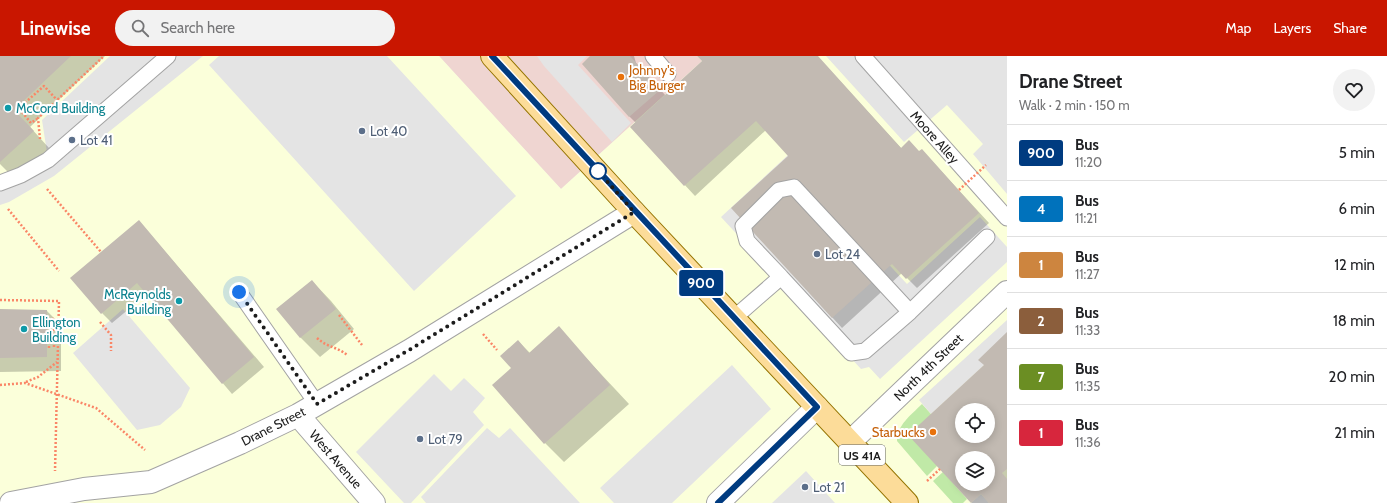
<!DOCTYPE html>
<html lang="en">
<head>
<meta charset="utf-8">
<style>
  :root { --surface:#fff; --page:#f2f2f2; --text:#202124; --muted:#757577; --line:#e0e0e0; --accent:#c91600 }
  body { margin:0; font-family:Cabin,sans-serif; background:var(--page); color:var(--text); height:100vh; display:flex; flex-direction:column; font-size:15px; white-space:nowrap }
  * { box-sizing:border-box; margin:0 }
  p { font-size:13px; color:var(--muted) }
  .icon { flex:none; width:22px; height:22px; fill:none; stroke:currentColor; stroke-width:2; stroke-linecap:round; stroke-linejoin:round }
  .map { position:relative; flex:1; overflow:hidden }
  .details { display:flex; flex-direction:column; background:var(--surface); width:380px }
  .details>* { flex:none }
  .badge { padding:0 8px; border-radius:3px; font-size:14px; line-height:26px }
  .buttons { position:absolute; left:955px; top:347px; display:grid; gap:8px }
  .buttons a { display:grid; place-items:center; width:40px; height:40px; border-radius:50%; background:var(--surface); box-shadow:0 2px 10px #0003; font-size:20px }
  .you { position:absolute; width:20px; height:20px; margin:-10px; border:3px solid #fff; border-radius:50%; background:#1a73e8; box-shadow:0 0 0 6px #1a73e833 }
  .map>.badge { position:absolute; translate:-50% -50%; box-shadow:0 0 0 2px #fff }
  .round { display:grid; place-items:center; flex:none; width:42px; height:42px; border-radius:21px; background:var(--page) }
  .overview { display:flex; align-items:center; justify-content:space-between; height:68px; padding:0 12px }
  h1 { font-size:19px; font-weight:700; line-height:30px }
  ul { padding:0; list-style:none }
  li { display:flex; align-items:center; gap:12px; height:56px; padding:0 12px; border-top:1px solid var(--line) }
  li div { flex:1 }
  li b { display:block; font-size:15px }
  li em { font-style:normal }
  li .badge { min-width:44px; font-weight:700; text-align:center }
  header { display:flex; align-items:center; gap:24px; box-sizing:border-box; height:56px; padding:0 20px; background:var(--accent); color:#fff }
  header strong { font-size:19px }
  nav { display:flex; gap:22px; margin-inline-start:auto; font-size:14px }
  .search { width:280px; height:36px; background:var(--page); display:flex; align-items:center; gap:10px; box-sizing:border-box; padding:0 14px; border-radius:22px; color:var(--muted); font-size:15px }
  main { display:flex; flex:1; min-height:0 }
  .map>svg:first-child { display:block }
</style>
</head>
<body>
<header>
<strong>Linewise</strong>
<div class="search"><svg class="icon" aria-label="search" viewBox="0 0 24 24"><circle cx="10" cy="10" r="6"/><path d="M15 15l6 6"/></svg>Search here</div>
<nav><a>Map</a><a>Layers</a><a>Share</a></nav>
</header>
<main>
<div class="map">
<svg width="1007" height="447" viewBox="0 0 1007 447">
  <rect width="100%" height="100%" fill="#eeebe2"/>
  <path fill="#efd5d1" d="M439,0H697L702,5L561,133Z"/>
  <path fill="#fbffda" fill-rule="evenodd" d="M0,0H439L561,133L702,5L697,0H1007V447H0ZM962,354H988V380H962ZM962,402H988V428H962Z"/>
  <path fill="#c0e9a7" d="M922,348L931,358L937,410L927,420L897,385C897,369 911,359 922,348Z
    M943,416L967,443L963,447H953L933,425Z"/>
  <path fill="#e4e4e4" d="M110,0H203L54,120L9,146L0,149V127L48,103L42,64Z
    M219,0H387L516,140L414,235L209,9Z
    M537,0H587L578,9L631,67L612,86L544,10Z
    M826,0H1007V138L973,98L983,88L947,49L904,86Z
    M814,75L827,142L907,228L980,161L1007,191V206L880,323L869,311L861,313L721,161Z
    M123,253L190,332L181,351L160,369L137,374L73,297Z
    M1007,264V288L931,358L919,344Z
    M732,309L771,353L672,447H614L600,432Z
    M434,318L451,335L464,322L485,342L473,356L484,369L411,447H404L356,396Z
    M487,372L499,382L510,372L580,447H426L421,441Z
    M806,415L835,447H772Z
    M981,438L989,447H971Z"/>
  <path fill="#0003" fill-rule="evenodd" d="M0,0H105L30,71L49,92L15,123L0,108Z
    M592,0H634L636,7L666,40L704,5L699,0H817L902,93L920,96L931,104L989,167L917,232L902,217L842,272L732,152L789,100L766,74L695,140L631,71L636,67L629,60Z
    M139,165L264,311L232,338L147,238L112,267L102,257Z
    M312,225L331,245L354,273L320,301L301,282L277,253Z
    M0,254L47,255L61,269V315L0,316Z
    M558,272L629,348L564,406L545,387L512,312L518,285L530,297Z
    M1007,278V447H972L910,379L985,310ZM962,354H988V380H962ZM962,402H988V428H962Z"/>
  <path fill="#c2bab2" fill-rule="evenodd" d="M0,0H71L14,54L34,75L0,106Z
    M590,0H630L660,34L629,61L582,8Z
    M697,0H818L901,92L909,84L919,95L922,93L979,157L906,223L892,208L832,262L731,152L788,100L756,65L684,130L630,71L702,5Z
    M139,164L254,301L222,328L137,227L101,258L70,222Z
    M312,224L336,253L300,282L276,253Z
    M0,253L47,254V301L0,302Z
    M559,270L610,329L544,388L492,329L511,312L500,300L518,284L529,297Z
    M1007,276V413L1002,417L1007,423V447H989L981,438L971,447L908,379L984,309L978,304ZM962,354H988V380H962ZM962,402H988V428H962Z"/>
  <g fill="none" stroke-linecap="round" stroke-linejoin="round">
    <g stroke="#a3a3a3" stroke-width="17">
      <path id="lane" d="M653,0L668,18
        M863,0L1007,162
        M0,127L21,119L48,104L168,0
        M239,236L317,348
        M910,256L987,181
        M734,262L781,221L851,297L865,295L910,256L794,131L779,134L743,170L747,185L781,221"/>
    </g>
    <g stroke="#a3a3a3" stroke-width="24">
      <path id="street" d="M298,359L374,447
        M850,386L1007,236
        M11,447L84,433L151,426L240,387L298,359L409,295L634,156
        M718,447L817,351"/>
    </g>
    <g stroke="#957400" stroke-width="24">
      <path id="primary" d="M492,0L634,156L907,447"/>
    </g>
    <path stroke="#fa8667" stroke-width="2.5" stroke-dasharray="2 2" stroke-linecap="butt" d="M17,50L31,67L37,63
      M19,52L44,30L57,44
      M40,83L38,62L104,0
      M47,133L101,196
      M8,153L59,215
      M0,244L59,245L55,415
      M339,259L362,289
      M100,266L111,279V295
      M483,278L497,294
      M317,282C328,292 336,290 347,299
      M49,292V263H54V293
      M26,326L38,321L57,306
      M0,329L25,327L96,352L145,394
      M927,425L940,413"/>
    <use href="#lane" stroke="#fff" stroke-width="15"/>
    <use href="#street" stroke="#fff" stroke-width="22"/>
    <use href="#primary" stroke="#fcdc99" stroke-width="22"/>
    <path stroke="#fa8667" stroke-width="2.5" stroke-dasharray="2 2" stroke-linecap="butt" d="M959,134L986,109"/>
  </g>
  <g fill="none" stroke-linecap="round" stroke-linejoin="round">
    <g stroke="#fff" stroke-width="9">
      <path id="line" d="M492,0L817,351L718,447"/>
    </g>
    <use href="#line" stroke="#003b80" stroke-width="6"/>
    <path stroke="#1c1c1c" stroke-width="4" stroke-dasharray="0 7.2" d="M239,236L317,348L409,294L634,156L598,115"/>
  </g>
  <g fill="#e8710a" stroke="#fff" stroke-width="1.5">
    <circle cx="621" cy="21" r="4"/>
    <circle cx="933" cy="376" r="4"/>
  </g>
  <g fill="#0f9aa8" stroke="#fff" stroke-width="1.5">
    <circle cx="8" cy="52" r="4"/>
    <circle cx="179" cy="245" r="4"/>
    <circle cx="24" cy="273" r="4"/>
  </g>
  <g fill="#5c6f8a" stroke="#fff" stroke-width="1.5">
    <circle cx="362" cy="75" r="4"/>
    <circle cx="72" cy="84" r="4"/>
    <circle cx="817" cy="198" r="4"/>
    <circle cx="420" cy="383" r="4"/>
    <circle cx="805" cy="431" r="4"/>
  </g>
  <circle fill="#fff" stroke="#003b80" stroke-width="2" cx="598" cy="115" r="8"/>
  <g text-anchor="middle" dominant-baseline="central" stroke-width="4" stroke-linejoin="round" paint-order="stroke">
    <rect fill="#fff" stroke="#606060" stroke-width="1" x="839" y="389" width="46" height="20" rx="3"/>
    <g font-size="12" font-weight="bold" fill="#1c1c1c">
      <text x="862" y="399">US 41A</text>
    </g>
    <g font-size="13" fill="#c56008" stroke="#fff" text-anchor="start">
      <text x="629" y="14">Johnny's<tspan x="629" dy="15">Big Burger</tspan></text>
      <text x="925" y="376" text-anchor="end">Starbucks</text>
    </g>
    <g font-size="13" fill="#0d838f" stroke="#fff" text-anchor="start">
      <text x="16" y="52">McCord Building</text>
      <text x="171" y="238" text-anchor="end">McReynolds<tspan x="171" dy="15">Building</tspan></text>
      <text x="32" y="266">Ellington<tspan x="32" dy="15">Building</tspan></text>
    </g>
    <g font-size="13" fill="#4e5e75" stroke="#fff" text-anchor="start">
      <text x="370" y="75">Lot 40</text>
      <text x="80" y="84">Lot 41</text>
      <text x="825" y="198">Lot 24</text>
      <text x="428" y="383">Lot 79</text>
      <text x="813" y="431">Lot 21</text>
    </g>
    <g font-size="13" fill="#1c1c1c" stroke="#fff">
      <text transform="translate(935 81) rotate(48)">Moore Alley</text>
      <text transform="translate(928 311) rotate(-44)">North 4th Street</text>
      <text transform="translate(273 370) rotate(-27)">Drane Street</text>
      <text transform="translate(336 403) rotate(49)">West Avenue</text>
    </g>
  </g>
</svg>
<div class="buttons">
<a><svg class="icon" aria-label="locate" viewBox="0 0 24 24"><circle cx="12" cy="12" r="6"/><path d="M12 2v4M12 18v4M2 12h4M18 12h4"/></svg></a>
<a><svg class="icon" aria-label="layers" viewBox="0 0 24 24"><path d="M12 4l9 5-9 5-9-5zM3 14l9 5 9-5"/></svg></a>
</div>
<div class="you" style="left:239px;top:236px"></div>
<b class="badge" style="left:701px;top:227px;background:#003b80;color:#fff">900</b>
</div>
<section class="details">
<div class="overview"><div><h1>Drane Street</h1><p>Walk · 2 min · 150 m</p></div><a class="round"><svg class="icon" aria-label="heart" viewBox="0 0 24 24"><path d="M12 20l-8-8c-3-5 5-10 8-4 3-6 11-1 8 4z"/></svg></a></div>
<ul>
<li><span class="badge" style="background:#003b80;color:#fff">900</span><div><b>Bus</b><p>11:20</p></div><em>5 min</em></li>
<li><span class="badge" style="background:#0072bc;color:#fff">4</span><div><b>Bus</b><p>11:21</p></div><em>6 min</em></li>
<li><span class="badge" style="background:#cd853f;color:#fff">1</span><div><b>Bus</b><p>11:27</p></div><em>12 min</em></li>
<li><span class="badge" style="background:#8b5e3c;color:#fff">2</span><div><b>Bus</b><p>11:33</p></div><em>18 min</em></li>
<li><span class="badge" style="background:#6b8e23;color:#fff">7</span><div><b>Bus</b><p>11:35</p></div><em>20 min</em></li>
<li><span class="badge" style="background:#d7263d;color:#fff">1</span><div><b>Bus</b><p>11:36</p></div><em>21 min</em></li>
</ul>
</section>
</main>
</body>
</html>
